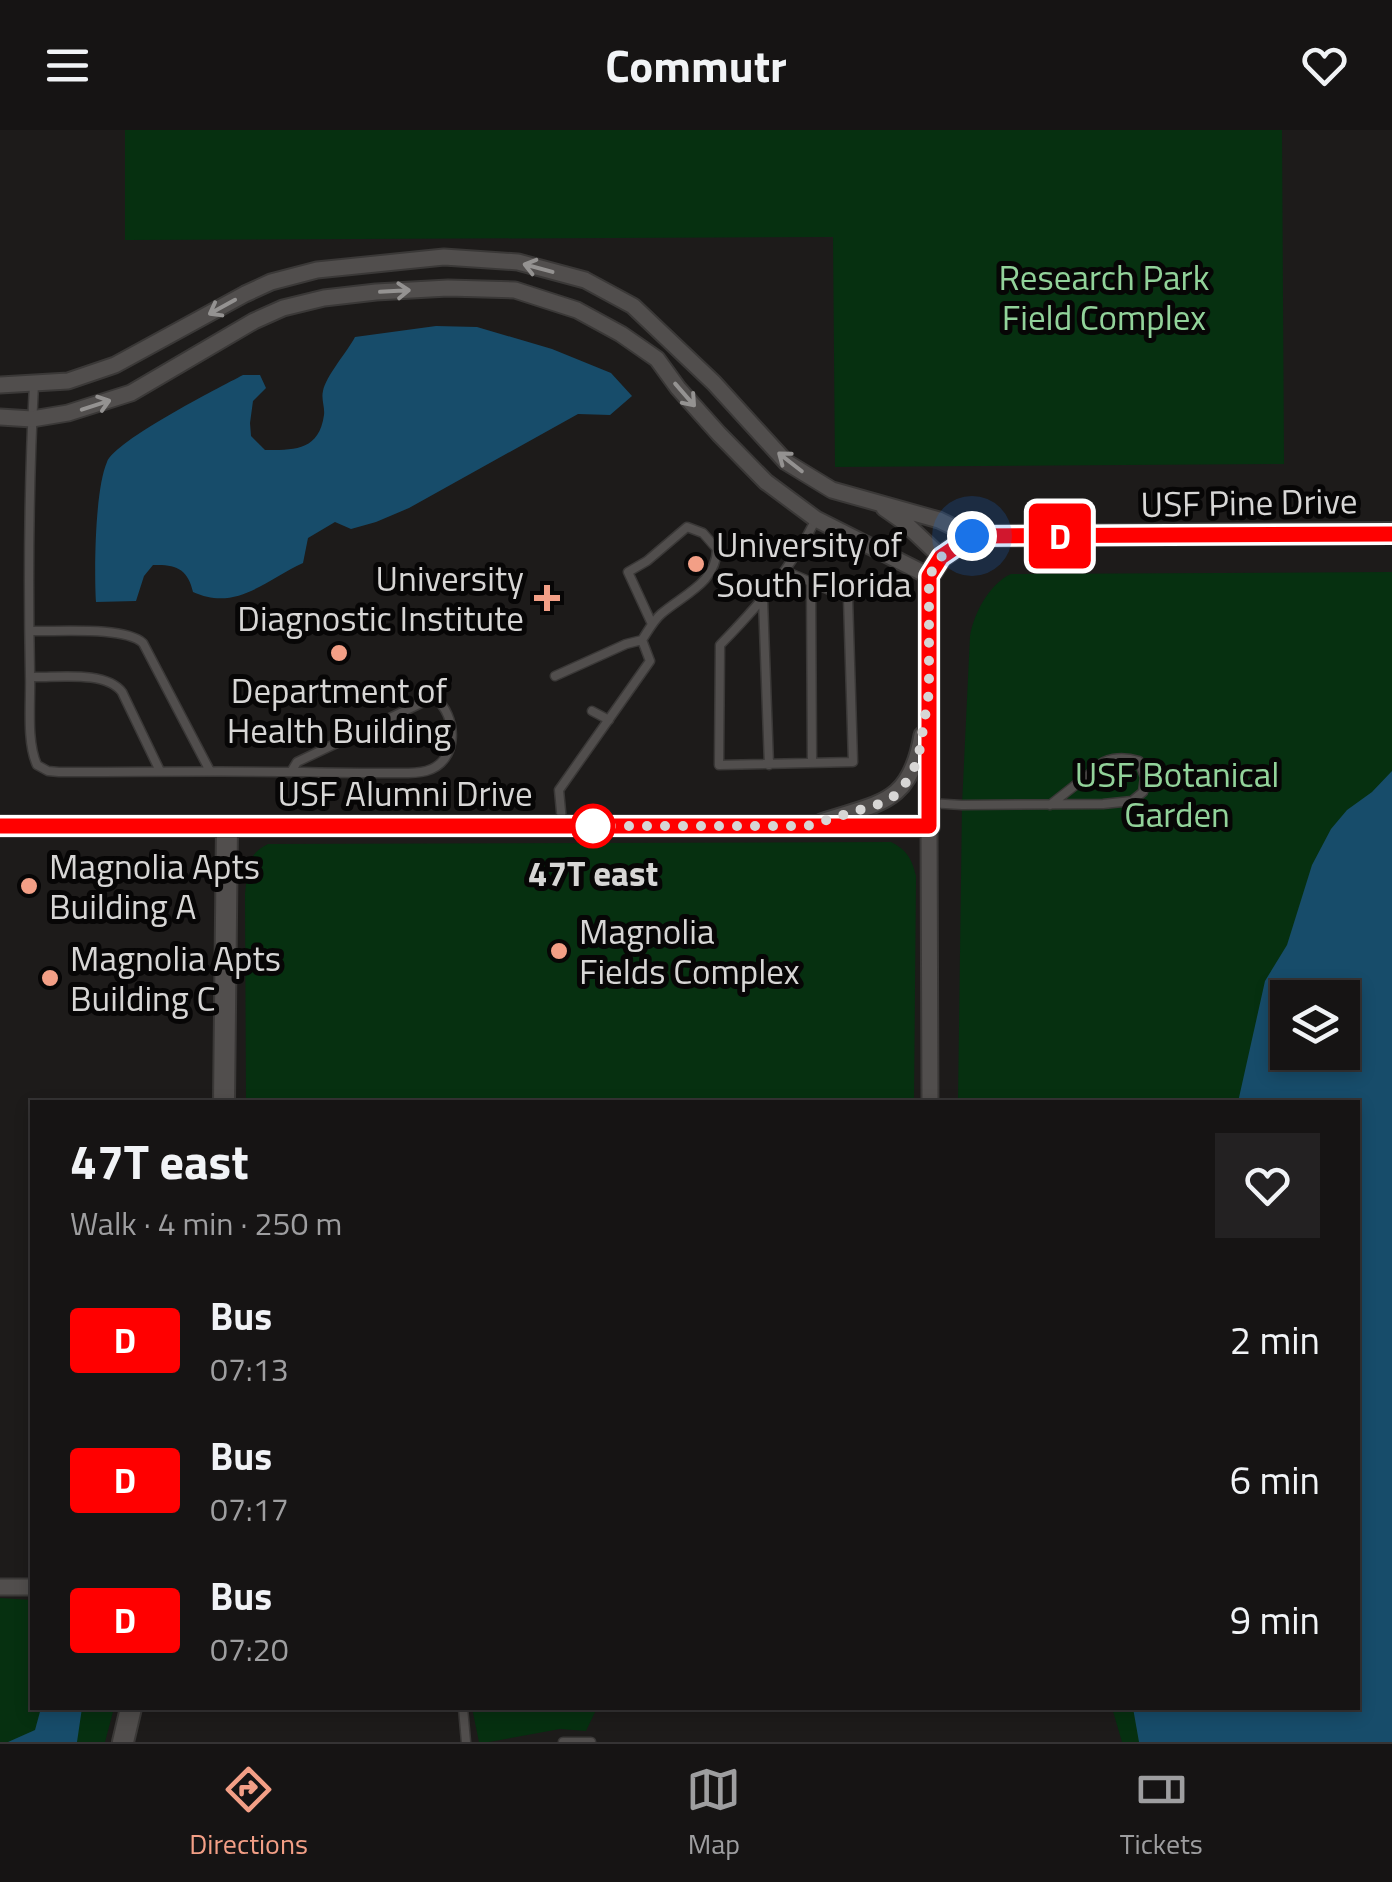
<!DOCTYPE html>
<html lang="en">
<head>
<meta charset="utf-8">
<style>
  :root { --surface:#161414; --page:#232122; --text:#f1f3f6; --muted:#9e9ea0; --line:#353334; --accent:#f39f86 }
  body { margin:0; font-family:"Titillium Web",sans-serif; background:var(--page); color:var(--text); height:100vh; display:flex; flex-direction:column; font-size:38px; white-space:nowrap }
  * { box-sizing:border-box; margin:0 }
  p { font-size:32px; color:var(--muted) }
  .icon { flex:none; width:55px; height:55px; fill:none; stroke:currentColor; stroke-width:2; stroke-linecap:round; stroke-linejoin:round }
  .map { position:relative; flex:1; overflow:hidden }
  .side { position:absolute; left:30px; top:970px; width:1330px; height:610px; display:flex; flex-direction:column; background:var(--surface); border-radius:0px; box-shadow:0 5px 15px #0003,0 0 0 2px var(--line) }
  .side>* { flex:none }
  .badge { padding:0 20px; border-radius:8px; font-size:35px; line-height:65px }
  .buttons { position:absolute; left:1270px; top:850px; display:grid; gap:20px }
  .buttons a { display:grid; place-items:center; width:90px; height:90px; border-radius:0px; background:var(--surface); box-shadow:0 5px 15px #0003,0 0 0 2px var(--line); font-size:50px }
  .you { position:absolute; width:50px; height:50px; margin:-25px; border:8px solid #fff; border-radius:50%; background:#1a73e8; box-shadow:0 0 0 15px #1a73e833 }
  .map>.badge { position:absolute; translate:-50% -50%; box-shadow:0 0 0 5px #fff }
  .round { display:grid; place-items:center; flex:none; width:105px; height:105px; border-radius:0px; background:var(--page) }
  .summary { display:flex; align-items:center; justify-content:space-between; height:170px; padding:0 40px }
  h1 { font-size:48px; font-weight:700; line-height:75px }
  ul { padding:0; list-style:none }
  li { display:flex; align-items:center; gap:30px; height:140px; padding:0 40px }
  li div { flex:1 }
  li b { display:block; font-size:38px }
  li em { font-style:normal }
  li .badge { min-width:110px; font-weight:700; text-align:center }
  header { display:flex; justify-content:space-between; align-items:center; height:130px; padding:0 40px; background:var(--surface); font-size:45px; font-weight:700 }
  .menu { display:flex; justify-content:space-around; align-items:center; height:140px; border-top:2px solid var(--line); background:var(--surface); font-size:28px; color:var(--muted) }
  .menu a { display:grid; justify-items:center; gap:5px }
  .menu .active { color:var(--accent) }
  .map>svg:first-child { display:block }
</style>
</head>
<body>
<header><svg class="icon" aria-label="menu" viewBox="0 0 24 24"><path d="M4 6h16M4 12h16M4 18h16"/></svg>Commutr<svg class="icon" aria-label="heart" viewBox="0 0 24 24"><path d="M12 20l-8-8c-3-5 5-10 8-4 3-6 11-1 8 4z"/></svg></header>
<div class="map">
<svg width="1392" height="1612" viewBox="0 0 1392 1612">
  <rect width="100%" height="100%" fill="#1d1b1a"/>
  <path fill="#063010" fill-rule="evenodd" d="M125,0H1282L1284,334L835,337L833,107L125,110Z
    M1392,442V1612H1122L1112,1578H1358V972H958L962,675L970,506C974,483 989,454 1011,444ZM1288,868H1342V922H1288Z
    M891,712C907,720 912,729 916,746L914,972H246L245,764C248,741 245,725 268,714Z
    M0,1468L32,1470V1578H114L105,1612H0Z
    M472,1578H597L586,1601L560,1599L489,1612H479Z"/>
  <path fill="#174c6a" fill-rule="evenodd" d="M436,196L477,197L552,219L611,243L632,266L610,285L578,284L409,378L376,392L351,399L335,392L308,408L303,433C267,449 237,482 193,462C188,439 176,434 153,435L144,446L136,471L96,472C94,440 95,359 107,332C116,310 218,258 243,245H260L266,258L253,271L250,293L251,306L265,320C294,320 319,321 324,285C325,277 321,269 323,261C326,246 347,222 355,207Z
    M1392,641V1612H1139L1133,1578H1358V972H1238L1265,851L1287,815L1312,735L1331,699L1347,680L1372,662ZM1288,868H1342V922H1288Z
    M41,1578H82L77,1612H8L35,1600Z"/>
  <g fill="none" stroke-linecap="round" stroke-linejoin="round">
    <g stroke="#3a3837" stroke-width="11">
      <path id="service" d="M34,254C29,350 28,448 30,544C31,571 26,611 37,635L48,641L59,642C141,642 222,641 304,642C332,643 360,643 388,643C400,643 414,644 426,641C460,632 458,585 434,567L297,632L291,642
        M785,441L848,468L853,632L719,635L720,515C757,477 792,438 816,389
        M811,454L812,633
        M763,470L769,635
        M30,501C57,502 124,496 143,513L210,641
        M555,546L626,514L642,510C648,501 653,491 661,484C684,464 716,453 717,419L703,403L687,397L647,431L628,442L652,494
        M30,547C57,548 105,540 122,562L160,641
        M592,581L609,590
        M929,673L962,675L1103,674L1132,671L1143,662L1145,647L1139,631C1122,626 1103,627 1092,642L1050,675
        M562,692L559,660L650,531L642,510
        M463,1578L466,1612
        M563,1612H591"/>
    </g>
    <g stroke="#3a3837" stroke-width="19">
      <path id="minor" d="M0,255L68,251L115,235L245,164L271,152L317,140L444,127L518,132L585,150L633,176L714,253L786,332L832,360L939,390L972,406
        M0,287L32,289L68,283L131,263L254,191L283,178L324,168L376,162L448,158L515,160L577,180L621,204L657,229L678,258L719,304L766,352L816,389L929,446
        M884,378L904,392L941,427
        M821,692C880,672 910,675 922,605
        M929,696L930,972
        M0,1457H32"/>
    </g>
    <g stroke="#3a3837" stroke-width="24">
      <path id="tertiary" d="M0,696H929V446L941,427L972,406L1392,403
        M224,972L227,696
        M123,1612L131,1578"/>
    </g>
    <use href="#service" stroke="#514e4d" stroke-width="8"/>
    <use href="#minor" stroke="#514e4d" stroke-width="15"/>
    <use href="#tertiary" stroke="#514e4d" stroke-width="20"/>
  </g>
  <defs><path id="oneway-shaft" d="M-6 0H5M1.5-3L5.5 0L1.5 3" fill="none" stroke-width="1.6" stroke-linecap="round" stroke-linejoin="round" transform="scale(2.5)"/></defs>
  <g stroke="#949291">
    <use href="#oneway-shaft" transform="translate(538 138) rotate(-165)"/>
    <use href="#oneway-shaft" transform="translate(395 161) rotate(-3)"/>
    <use href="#oneway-shaft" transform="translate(222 177) rotate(151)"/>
    <use href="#oneway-shaft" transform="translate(685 265) rotate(49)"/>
    <use href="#oneway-shaft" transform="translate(96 275) rotate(-18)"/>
    <use href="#oneway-shaft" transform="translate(790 332) rotate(-142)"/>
  </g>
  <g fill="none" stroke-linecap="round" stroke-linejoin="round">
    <g stroke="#fff" stroke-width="22">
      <path id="line" d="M0,696H929V446L941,427L972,406L1392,404"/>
    </g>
    <use href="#line" stroke="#f00" stroke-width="15"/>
    <path stroke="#d7d6d5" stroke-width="10" stroke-dasharray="0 18" d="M593,696H807L879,674L894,666L908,650L918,630L929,562V446L941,427L972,406"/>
  </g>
  <g fill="#f39f86" stroke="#070606" stroke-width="4">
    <circle cx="696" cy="434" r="10"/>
    <path d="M542 453h10v10h10v10h-10v10h-10v-10h-10v-10h10z"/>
    <circle cx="339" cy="523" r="10"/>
    <circle cx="29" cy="756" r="10"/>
    <circle cx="559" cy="821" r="10"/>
    <circle cx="50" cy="848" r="10"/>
  </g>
  <circle fill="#fff" stroke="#f00" stroke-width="5" cx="593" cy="696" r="20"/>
  <g text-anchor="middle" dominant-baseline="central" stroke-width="10" stroke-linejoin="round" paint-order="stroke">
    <g font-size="35" fill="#92d39a" stroke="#070606">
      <text x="1104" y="147">Research Park<tspan x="1104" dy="40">Field Complex</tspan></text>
      <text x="1177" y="644">USF Botanical<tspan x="1177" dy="40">Garden</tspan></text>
    </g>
    <g font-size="35" fill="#d7d6d5" stroke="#070606">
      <text transform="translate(1249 372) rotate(-1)">USF Pine Drive</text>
      <text x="405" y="663">USF Alumni Drive</text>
    </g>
    <g font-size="35" fill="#d7d6d5" stroke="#070606" text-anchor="start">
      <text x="716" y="414">University of<tspan x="716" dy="40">South Florida</tspan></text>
      <text x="524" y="448" text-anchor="end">University<tspan x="524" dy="40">Diagnostic Institute</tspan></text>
      <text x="339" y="560" text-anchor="middle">Department of<tspan x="339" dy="40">Health Building</tspan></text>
      <text x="49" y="736">Magnolia Apts<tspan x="49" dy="40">Building A</tspan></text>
      <text x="579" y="801">Magnolia<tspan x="579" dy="40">Fields Complex</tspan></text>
      <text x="70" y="828">Magnolia Apts<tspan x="70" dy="40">Building C</tspan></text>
    </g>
    <g font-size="35" font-weight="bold" fill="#d7d6d5" stroke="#070606">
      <text x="593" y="743">47T east</text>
    </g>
  </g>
</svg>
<div class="buttons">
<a><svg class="icon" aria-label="layers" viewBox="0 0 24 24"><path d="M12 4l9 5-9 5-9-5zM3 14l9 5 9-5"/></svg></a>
</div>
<div class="you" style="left:972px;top:406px"></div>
<b class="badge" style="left:1060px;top:406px;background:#f00;color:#fff">D</b>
<section class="side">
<div class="summary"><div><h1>47T east</h1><p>Walk · 4 min · 250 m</p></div><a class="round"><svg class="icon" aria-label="heart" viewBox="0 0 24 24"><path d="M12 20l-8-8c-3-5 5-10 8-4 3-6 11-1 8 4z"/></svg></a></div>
<ul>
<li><span class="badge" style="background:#f00;color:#fff">D</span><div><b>Bus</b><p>07:13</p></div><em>2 min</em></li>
<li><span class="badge" style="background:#f00;color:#fff">D</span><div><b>Bus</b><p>07:17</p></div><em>6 min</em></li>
<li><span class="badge" style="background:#f00;color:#fff">D</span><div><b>Bus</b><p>07:20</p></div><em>9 min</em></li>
</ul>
</section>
</div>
<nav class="menu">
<a class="active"><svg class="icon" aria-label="directions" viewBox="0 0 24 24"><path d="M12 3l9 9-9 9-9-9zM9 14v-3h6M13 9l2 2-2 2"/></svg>Directions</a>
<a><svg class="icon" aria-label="map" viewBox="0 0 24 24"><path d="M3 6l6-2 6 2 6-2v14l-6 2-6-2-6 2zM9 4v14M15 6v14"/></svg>Map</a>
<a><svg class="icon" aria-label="tickets" viewBox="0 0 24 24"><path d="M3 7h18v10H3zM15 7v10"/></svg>Tickets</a>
</nav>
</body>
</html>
